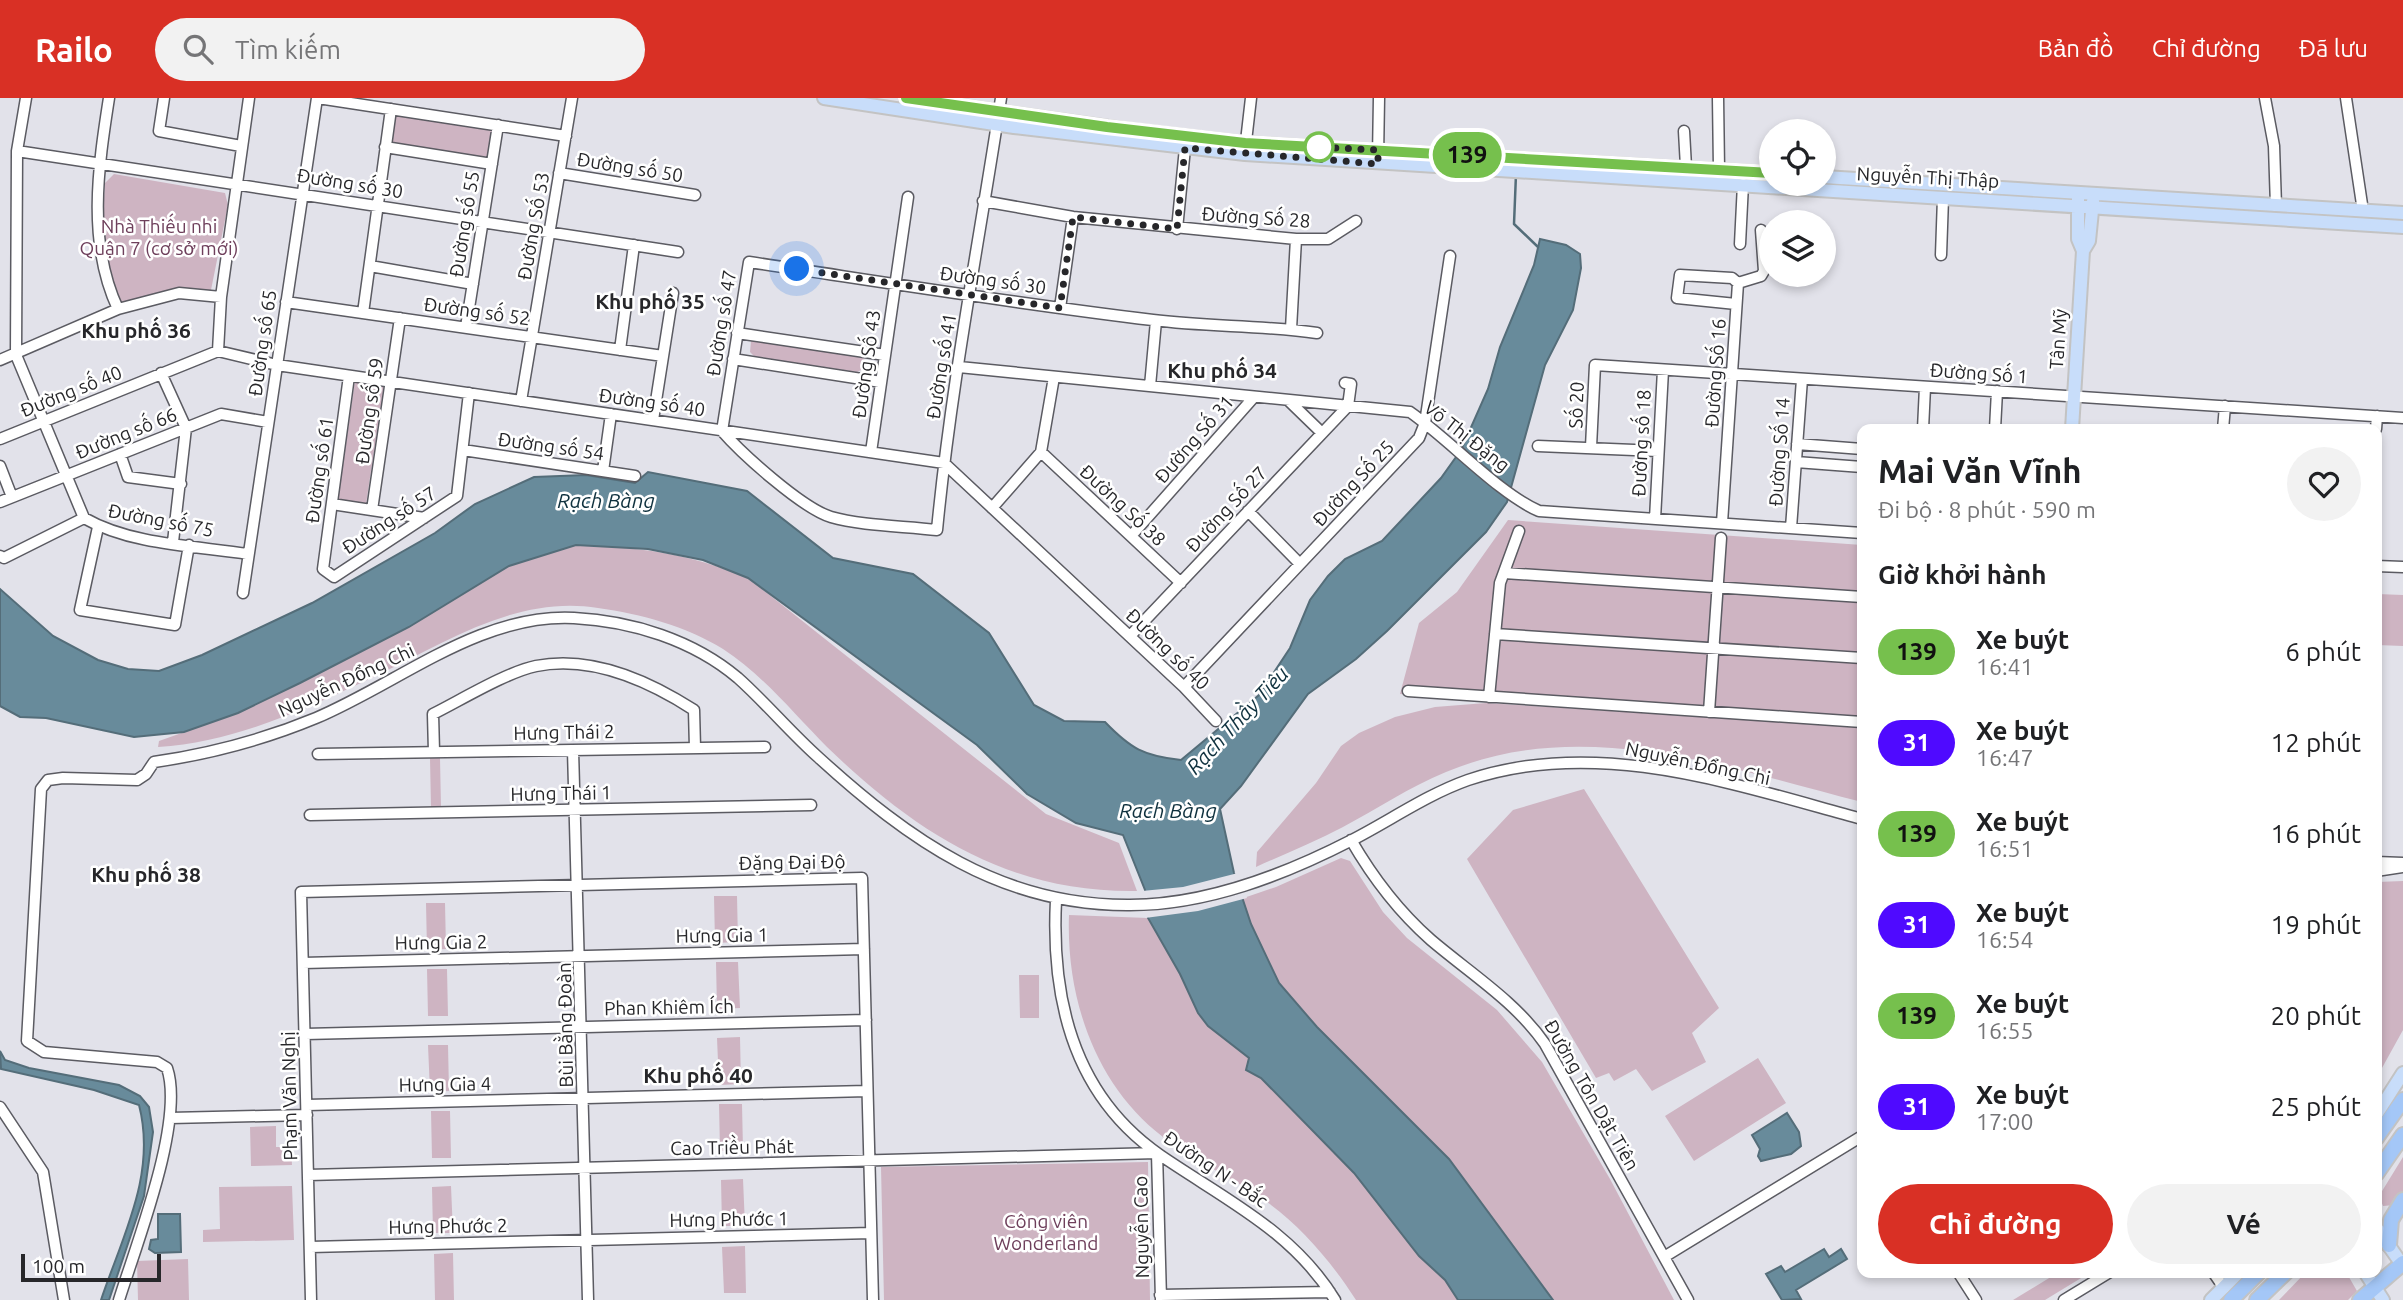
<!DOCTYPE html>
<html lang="vi">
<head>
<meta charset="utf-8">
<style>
  :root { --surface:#fff; --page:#f2f2f2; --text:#202124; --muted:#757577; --accent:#d93025 }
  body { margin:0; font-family:Ubuntu,sans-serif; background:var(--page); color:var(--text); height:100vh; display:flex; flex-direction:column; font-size:26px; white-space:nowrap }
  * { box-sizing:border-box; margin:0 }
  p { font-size:23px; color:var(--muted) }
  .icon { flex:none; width:38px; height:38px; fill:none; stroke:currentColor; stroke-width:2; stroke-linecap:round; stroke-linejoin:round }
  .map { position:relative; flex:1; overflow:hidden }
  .details { position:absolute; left:1857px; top:326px; width:525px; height:854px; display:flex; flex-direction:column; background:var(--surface); border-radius:14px; box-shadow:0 4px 10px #0003 }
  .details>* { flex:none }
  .badge { padding:0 14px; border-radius:23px; font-size:24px; line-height:46px }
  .buttons { position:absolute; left:1759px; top:21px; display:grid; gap:14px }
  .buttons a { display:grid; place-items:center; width:77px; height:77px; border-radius:50%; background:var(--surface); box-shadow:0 4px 10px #0003; font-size:35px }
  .scale { position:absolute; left:21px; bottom:18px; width:140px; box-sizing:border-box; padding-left:7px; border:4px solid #27272a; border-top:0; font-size:19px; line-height:24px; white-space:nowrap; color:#27272a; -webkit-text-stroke:5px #fff; paint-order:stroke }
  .you { position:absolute; width:35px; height:35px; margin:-18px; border:5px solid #fff; border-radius:50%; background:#1a73e8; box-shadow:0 0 0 10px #1a73e833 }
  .map>.badge { position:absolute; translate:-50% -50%; box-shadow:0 0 0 4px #fff }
  h2 { padding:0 21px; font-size:26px; line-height:63px }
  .round { display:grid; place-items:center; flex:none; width:74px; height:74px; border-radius:37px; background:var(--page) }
  .summary { display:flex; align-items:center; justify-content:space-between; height:119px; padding:0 21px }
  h1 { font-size:33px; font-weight:600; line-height:52px }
  .cta { display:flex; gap:14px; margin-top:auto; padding:14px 21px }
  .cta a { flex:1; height:80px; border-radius:42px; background:var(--accent); color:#fff; font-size:28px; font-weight:600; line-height:80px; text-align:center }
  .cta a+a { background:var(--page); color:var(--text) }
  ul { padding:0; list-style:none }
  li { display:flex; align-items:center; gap:21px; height:91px; padding:0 21px }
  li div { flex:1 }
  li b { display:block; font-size:26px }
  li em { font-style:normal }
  li .badge { min-width:77px; font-weight:700; text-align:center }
  header { display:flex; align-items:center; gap:42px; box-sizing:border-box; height:98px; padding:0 35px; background:var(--accent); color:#fff }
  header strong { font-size:33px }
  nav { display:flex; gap:38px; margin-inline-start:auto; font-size:24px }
  .search { width:490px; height:63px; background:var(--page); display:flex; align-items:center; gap:18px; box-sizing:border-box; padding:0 24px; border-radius:38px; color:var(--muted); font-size:26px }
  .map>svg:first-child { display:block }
</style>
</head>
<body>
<header>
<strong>Railo</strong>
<div class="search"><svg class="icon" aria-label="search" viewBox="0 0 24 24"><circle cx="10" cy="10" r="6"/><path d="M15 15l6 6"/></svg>Tìm kiếm</div>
<nav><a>Bản đồ</a><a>Chỉ đường</a><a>Đã lưu</a></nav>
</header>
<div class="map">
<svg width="2403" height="1202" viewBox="0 0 2403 1202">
  <rect width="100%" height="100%" fill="#e2e2ea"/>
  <path fill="#ceb4c2" d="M394,14L495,31L491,61L389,45Z
    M114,76L225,95L228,107L211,192L126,206L117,201C103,161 102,127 105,85Z
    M758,241L859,256L865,262L863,271L857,274L755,259L750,254L751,243Z
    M355,282L384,287L366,406L338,401Z
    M1508,422L1862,447V704C1728,670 1582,617 1446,674C1409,689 1377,711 1343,729C1315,744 1284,756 1256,769L1257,754L1316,685L1341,648L1359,635L1395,619L1435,609L1486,605L1784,624L1400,596L1419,525L1457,494Z
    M576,447C644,450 684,454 748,480L1046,716L1119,745L1137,793C1010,795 917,736 827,649C794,616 763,577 723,551C686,528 641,516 598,510C517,497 446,544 376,578C305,611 236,644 158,649L159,643L238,615L509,468Z
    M2377,496L2403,497V548L2377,547Z
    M430,660H440L441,710H431Z
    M1584,691L1719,910L1692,935L1706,964L1652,993L1636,971L1614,983L1609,975L1596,980L1467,761L1513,712Z
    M1341,760L1350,763L1383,814L1407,840L1497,912L1542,964L1610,1081L1674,1202H1532L1297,926L1226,806L1276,789Z
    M2403,783V932L2377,979V784Z
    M714,798H737L738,844L715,845Z
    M426,805H445L446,851L427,852Z
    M1069,817L1148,820L1479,1202H1356C1332,1165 1303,1130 1267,1104C1234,1080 1196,1064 1163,1039C1095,987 1066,900 1069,817Z
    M716,864H738L740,910L717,911Z
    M427,871H447L448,918H428Z
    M1019,877H1039V920H1020Z
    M740,939L741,986L719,987L717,940Z
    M428,947H448L449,993L430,994Z
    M1758,960L1786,1005L1694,1063L1665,1018Z
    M719,1006H742L743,1052L720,1053Z
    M431,1013H450L451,1060H432Z
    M276,1028V1049H291L292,1067L251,1068L250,1029Z
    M2403,1059V1094L2395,1107L2383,1108L2379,1098Z
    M1148,1064L1150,1202H884L881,1069Z
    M743,1081L745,1128H722L721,1082Z
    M292,1088L294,1142L203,1144V1132L220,1131L219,1089Z
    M451,1088L453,1135H433L432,1089Z
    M745,1148L746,1195H724L722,1149Z
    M453,1155L454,1202H435L434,1156Z
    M188,1161L189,1202H138L137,1163Z
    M2059,1174H2091L2045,1202H2013Z
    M2306,1174H2346L2357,1193L2348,1202H2279Z"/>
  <path fill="#688b9b" stroke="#546d79" stroke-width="2" d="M1540,141L1566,147L1580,156L1581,170L1573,212L1545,267L1507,404L1486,434L1387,533L1356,561L1308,596L1241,688L1220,711L1234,775L1251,826L1279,885L1317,929L1449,1061L1553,1202H1458L1445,1182L1419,1158L1354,1075L1261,980L1246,972L1249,960L1208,928L1198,915L1180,876L1148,820L1145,792L1123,737L1076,725L1027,696L977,647L748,480L703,462L648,451L576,447L509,468L409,529L300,585L238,615L184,634L134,639L46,620L20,619L0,608V491L53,538L98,562L128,571L159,573L202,557L312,505L435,435L475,406L534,379L586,377L635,385L648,374L747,393L833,460L913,476L989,535L1034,607L1064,623L1105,624C1131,651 1144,658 1181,662L1259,597L1290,550L1310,502L1328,478L1345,461L1382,443L1441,380L1461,352L1488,291L1500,249L1534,167Z
    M0,953L5,962L29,970L119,987L140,998L149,1009L153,1034L144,1098L109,1202H101C122,1139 157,1076 139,1007L94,992L1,971Z
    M1787,1015L1799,1034L1801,1048L1791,1056L1761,1063L1758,1058L1760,1051L1752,1037Z
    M158,1116H180L181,1154L155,1155L149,1151L151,1142L158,1141Z
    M1824,1151L1829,1159L1841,1151L1847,1161L1796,1192L1801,1201L1782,1202L1766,1176L1781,1168L1785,1174Z"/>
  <path fill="#e2e2ea" d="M1238,775L1247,800L1198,813L1145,820L1142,793L1183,789Z"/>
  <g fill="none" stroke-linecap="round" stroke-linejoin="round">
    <path stroke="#546d79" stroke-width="2.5" d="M1516,76L1514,126L1538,149"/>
    <g stroke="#5b5b62" stroke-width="13">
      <path id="minor" d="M26,0L17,53L16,257L84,420C131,447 196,448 248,456
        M109,0C98,70 87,145 118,211
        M164,0L159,33L241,48
        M318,0L566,38
        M1001,0C979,144 951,287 937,432C905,428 862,428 831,419C802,410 742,356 722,333L749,164C883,184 1018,206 1153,222C1208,229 1263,227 1317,235
        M1718,0L1719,71
        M2265,0L2274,48L2276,108
        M2346,0L2363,113
        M1684,33L1686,69
        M385,49L492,66
        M1245,52L1251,0
        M17,53L678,154
        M1378,59L1379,0
        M559,75L695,97
        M983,103L1073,119L1296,141H1328L1356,123
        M1177,131L1185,50
        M1740,146L1743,86
        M1941,157L1943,100
        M370,168L473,186
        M1738,185L1761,178L1764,173L1761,132
        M286,204L663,258
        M1060,210L1073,119
        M363,215L391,11
        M466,229L498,27
        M1291,231L1296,141
        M737,235L885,257
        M620,252L634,147
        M218,253L221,199L249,0
        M733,261L881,284
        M0,262L118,211L179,195L221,199
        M959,269L1410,314C1450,342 1498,395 1539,413L1862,435
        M161,275L186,330L173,444
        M349,278L323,471L334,479L457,398L469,295
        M1150,288L1156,223
        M1288,302L1322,335
        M521,303L572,0
        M653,322L673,195
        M1923,331L1925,289
        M1995,331L1997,293
        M2223,331L2225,308
        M2376,331L2377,318
        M0,341L218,253L277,267L944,365L1184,589L1216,623
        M1797,346L1862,351
        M1538,348L1658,353
        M1591,349L1595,267L2403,320
        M463,352L635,378
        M871,354L908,99
        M1041,354L1181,485
        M120,356L128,379L181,386
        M1796,364L1862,369
        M0,368L12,399
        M603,373L611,316
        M0,404L221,316L268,324
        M332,406L424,420
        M992,410L1041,354L1054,279
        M372,412L400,220
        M1248,413L1300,466
        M1655,421L1663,272
        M1722,425L1738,185L1732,180L1680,177L1677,200L1736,206
        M98,429L80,512L175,527L189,447
        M1791,430L1802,281
        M1131,438L1254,299
        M0,458L4,460L84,420
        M2376,468L2403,469
        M1504,475L1862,499
        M243,495L317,0
        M1495,536L1862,560
        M1130,538L1348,308L1351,286L1345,285
        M1184,589L1419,340L1425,325L1450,158
        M1408,593L1862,624
        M1489,599L1500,485L1519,433
        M1709,614L1721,440
        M573,652L588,1202
        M434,654L433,616C461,602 507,574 536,568C591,557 649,583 694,612L695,650
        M318,656L765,649
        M310,717L811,707
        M1351,742C1373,780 1398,813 1431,842C1471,876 1515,903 1545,946L1688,1202
        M2376,764L2403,765
        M2376,773L2403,769
        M1056,802C1051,901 1073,997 1160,1057C1224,1101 1293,1133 1335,1202
        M303,865L864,851
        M305,936L866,922
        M307,1007L867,993
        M0,1009L43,1074L64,1202
        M170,1020L307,1017
        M1157,1055L1161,1201
        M308,1077L1157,1055
        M310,1149L871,1135
        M1664,1159L1862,1038
        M1958,1174L1976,1202
        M2213,1174L2224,1190
        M1160,1197L1330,1194
        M119,1202C136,1147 185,1023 167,970L157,964L44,954L27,943L41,691L48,682L63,680L137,682L146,676L154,664C209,656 263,642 316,620C399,585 480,515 574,520C632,523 693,542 738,580C766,605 790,634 818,659C909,742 1001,808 1130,807C1207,807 1284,777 1352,742C1391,722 1426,697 1468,682C1598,638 1736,687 1862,721
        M311,1202L301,794L862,780L873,1202
        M2064,1202L2110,1174"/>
    </g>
    <g stroke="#c3c3c3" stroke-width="16">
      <path id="major" d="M824,0L1014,29L1245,56L2403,129
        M906,0L1130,32L1245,45L1771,75
        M1824,79L2403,115
        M2083,153L2089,143L2093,103
        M2072,331L2083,153L2078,141V101
        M2376,1017L2403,975
        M2376,1129L2403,1168
        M2365,1174L2383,1202
        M2211,1202L2239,1174"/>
    </g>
    <g stroke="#c3c3c3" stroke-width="18">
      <path id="highway" d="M2376,1040L2403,1002
        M2376,1076L2403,1037
        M2389,1147L2391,1122L2403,1102
        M2231,1202L2259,1174
        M2257,1202L2286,1174
        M2360,1202L2403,1165"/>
    </g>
    <use href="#minor" stroke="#fff" stroke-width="10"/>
    <use href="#major" stroke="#c8ddfa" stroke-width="12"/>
    <use href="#highway" stroke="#a4c7f7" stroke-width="14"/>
  </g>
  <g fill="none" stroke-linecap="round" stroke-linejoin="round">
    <g stroke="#fff" stroke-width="16">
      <path id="line" d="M906,0L1107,29L1245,45L1771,75"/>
    </g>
    <use href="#line" stroke="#76c04d" stroke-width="10"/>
    <path stroke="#27272a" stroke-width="7" stroke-dasharray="0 12.6" d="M797,171L1060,210L1073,119L1177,131L1185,50L1378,66V52L1314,49H1319"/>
  </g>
  <circle fill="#fff" stroke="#76c04d" stroke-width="3.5" cx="1319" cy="49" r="14"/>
  <g text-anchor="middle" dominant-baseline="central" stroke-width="5" stroke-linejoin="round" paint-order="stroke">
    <g font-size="19" fill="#27272a" stroke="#fff">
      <text transform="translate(630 69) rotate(9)">Đường số 50</text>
      <text transform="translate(1928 79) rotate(3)">Nguyễn Thị Thập</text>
      <text transform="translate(350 85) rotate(9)">Đường số 30</text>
      <text transform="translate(1256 119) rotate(4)">Đường Số 28</text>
      <text transform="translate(464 126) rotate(-81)">Đường số 55</text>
      <text transform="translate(533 128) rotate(-80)">Đường Số 53</text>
      <text transform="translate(993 182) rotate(8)">Đường số 30</text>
      <text transform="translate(477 213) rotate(8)">Đường số 52</text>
      <text transform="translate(721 225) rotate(-81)">Đường số 47</text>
      <text transform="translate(2058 241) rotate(-86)">Tân Mỹ</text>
      <text transform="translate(262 245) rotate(-82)">Đường số 65</text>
      <text transform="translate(866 266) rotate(-82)">Đường Số 43</text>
      <text transform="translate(941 268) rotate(-81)">Đường số 41</text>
      <text transform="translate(1715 275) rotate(-86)">Đường Số 16</text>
      <text transform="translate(1979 275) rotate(4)">Đường Số 1</text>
      <text transform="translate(71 293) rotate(-22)">Đường số 40</text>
      <text transform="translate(652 304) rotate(8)">Đường số 40</text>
      <text transform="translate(1576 307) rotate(-88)">Số 20</text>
      <text transform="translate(369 313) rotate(-82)">Đường số 59</text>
      <text transform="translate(126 335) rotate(-22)">Đường số 66</text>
      <text transform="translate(1467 338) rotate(38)">Võ Thị Đặng</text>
      <text transform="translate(1194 341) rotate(-49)">Đường Số 31</text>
      <text transform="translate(1641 345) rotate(-87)">Đường số 18</text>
      <text transform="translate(551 348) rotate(8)">Đường số 54</text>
      <text transform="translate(1779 354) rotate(-86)">Đường Số 14</text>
      <text transform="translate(319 372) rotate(-82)">Đường số 61</text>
      <text transform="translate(1353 385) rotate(-47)">Đường Số 25</text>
      <text transform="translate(1123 407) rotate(43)">Đường Số 38</text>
      <text transform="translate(1226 411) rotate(-47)">Đường Số 27</text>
      <text transform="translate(161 422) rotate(11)">Đường số 75</text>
      <text transform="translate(389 422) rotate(-33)">Đường số 57</text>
      <text transform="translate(1168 551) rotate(44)">Đường số 40</text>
      <text transform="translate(346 582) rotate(-25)">Nguyễn Đổng Chi</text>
      <text transform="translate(564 634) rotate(-1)">Hưng Thái 2</text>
      <text transform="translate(1698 665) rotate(12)">Nguyễn Đổng Chi</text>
      <text transform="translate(561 695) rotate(-1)">Hưng Thái 1</text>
      <text transform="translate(792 764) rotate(-1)">Đặng Đại Độ</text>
      <text transform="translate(722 837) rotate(-1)">Hưng Gia 1</text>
      <text transform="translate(441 844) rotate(-1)">Hưng Gia 2</text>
      <text transform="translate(669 909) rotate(-1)">Phan Khiêm Ích</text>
      <text transform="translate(565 927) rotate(-91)">Bùi Bằng Đoàn</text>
      <text transform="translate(445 986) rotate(-1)">Hưng Gia 4</text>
      <text transform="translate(1592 997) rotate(60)">Đường Tôn Dật Tiên</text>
      <text transform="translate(289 998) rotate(-91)">Phạm Văn Nghị</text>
      <text transform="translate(732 1049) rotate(-1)">Cao Triều Phát</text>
      <text transform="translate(1216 1071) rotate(34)">Đường N - Bắc</text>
      <text transform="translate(729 1121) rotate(-1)">Hưng Phước 1</text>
      <text transform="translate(448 1128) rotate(-1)">Hưng Phước 2</text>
      <text transform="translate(1141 1129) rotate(-91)">Nguyễn Cao</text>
    </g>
    <g font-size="19" fill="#6e3f5b" stroke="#fff">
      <text x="159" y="128">Nhà Thiếu nhi<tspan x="159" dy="22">Quận 7 (cơ sở mới)</tspan></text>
      <text x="1046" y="1123">Công viên<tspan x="1046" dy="22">Wonderland</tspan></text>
    </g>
    <g font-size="21" font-weight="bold" fill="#27272a" stroke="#fff">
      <text x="650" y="203">Khu phố 35</text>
      <text x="136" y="232">Khu phố 36</text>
      <text x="1222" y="272">Khu phố 34</text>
      <text x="146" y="776">Khu phố 38</text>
      <text x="698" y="977">Khu phố 40</text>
    </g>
    <g font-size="21" font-style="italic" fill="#0f313e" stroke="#fff">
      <text x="606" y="402">Rạch Bàng</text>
      <text transform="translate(1237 622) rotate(-47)">Rạch Thầy Tiêu</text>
      <text x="1168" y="712">Rạch Bàng</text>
    </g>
  </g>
</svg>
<div class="buttons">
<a><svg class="icon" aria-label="locate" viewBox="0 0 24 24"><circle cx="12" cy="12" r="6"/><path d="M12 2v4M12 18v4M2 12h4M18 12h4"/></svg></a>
<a><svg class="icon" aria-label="layers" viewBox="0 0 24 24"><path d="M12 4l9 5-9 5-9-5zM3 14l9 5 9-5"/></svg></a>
</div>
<div class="scale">100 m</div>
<div class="you" style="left:797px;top:171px"></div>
<b class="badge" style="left:1467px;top:57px;background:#76c04d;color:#111">139</b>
<section class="details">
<div class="summary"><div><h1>Mai Văn Vĩnh</h1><p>Đi bộ · 8 phút · 590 m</p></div><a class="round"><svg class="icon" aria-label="heart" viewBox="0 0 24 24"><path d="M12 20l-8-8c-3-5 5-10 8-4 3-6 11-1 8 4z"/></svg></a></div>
<h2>Giờ khởi hành</h2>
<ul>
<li><span class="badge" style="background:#76c04d;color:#111">139</span><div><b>Xe buýt</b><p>16:41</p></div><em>6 phút</em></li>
<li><span class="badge" style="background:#4f0aff;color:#fff">31</span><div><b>Xe buýt</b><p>16:47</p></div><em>12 phút</em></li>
<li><span class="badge" style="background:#76c04d;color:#111">139</span><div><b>Xe buýt</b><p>16:51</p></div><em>16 phút</em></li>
<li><span class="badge" style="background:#4f0aff;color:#fff">31</span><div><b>Xe buýt</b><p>16:54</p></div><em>19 phút</em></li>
<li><span class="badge" style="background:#76c04d;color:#111">139</span><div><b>Xe buýt</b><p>16:55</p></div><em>20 phút</em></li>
<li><span class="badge" style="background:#4f0aff;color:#fff">31</span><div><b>Xe buýt</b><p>17:00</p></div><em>25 phút</em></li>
</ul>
<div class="cta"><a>Chỉ đường</a><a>Vé</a></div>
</section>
</div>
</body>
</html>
